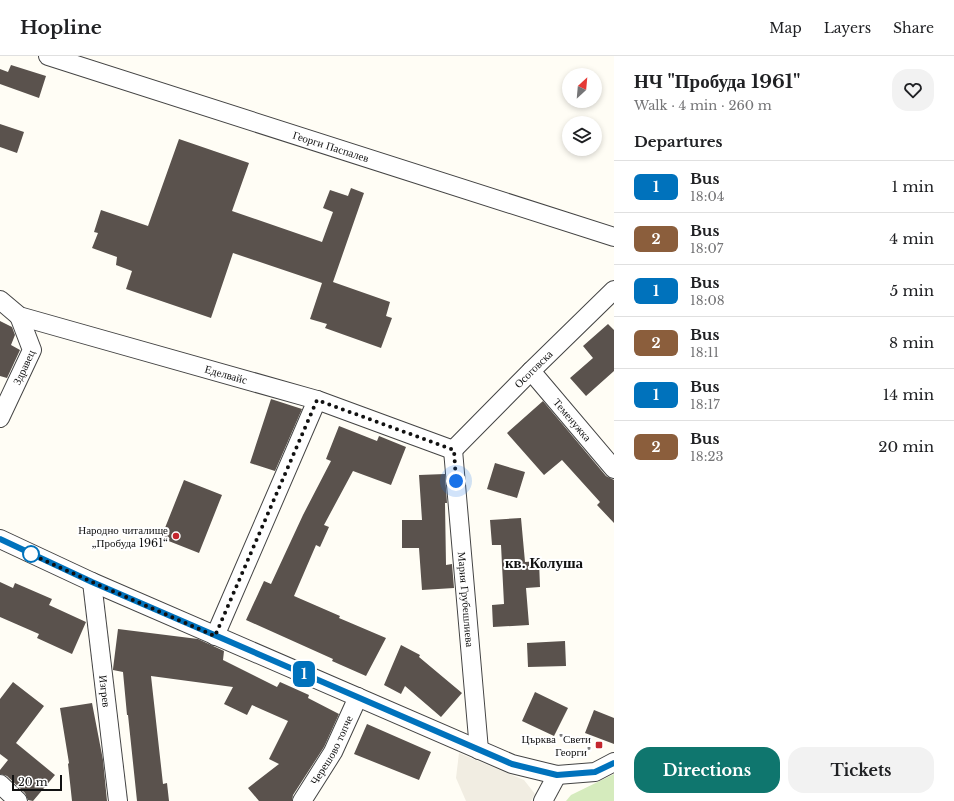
<!DOCTYPE html>
<html lang="en">
<head>
<meta charset="utf-8">
<style>
  :root { --surface:#fff; --page:#f2f2f2; --text:#202124; --muted:#757577; --line:#e0e0e0; --accent:#0f766e }
  body { margin:0; font-family:"Libre Baskerville",serif; background:var(--page); color:var(--text); height:100vh; display:flex; flex-direction:column; font-size:15px; white-space:nowrap }
  * { box-sizing:border-box; margin:0 }
  p { font-size:13px; color:var(--muted) }
  .icon { flex:none; width:22px; height:22px; fill:none; stroke:currentColor; stroke-width:2; stroke-linecap:round; stroke-linejoin:round }
  .map { position:relative; flex:1; overflow:hidden }
  .panel { display:flex; flex-direction:column; background:var(--surface); width:340px }
  .panel>* { flex:none }
  .badge { padding:0 8px; border-radius:6px; font-size:14px; line-height:26px }
  .needle { width:26px; rotate:26deg }
  .buttons { position:absolute; left:562px; top:12px; display:grid; gap:8px }
  .buttons a { display:grid; place-items:center; width:40px; height:40px; border-radius:50%; background:var(--surface); box-shadow:0 2px 6px #0003; font-size:20px }
  .scale { position:absolute; left:12px; bottom:10px; width:50px; box-sizing:border-box; padding-left:4px; border:2px solid #111; border-top:0; font-size:11px; line-height:14px; white-space:nowrap; color:#111; -webkit-text-stroke:3px #fff; paint-order:stroke }
  .you { position:absolute; width:20px; height:20px; margin:-10px; border:3px solid #fff; border-radius:50%; background:#1a73e8; box-shadow:0 0 0 6px #1a73e833 }
  .map>.badge { position:absolute; translate:-50% -50%; box-shadow:0 0 0 2px #fff }
  h2 { padding:0 20px; font-size:15px; line-height:36px }
  .round { display:grid; place-items:center; flex:none; width:42px; height:42px; border-radius:16px; background:var(--page) }
  .head { display:flex; align-items:center; justify-content:space-between; height:68px; padding:0 20px }
  h1 { font-size:19px; font-weight:700; line-height:30px }
  .primary-button { display:flex; gap:8px; margin-top:auto; padding:8px 20px }
  .primary-button a { flex:1; height:46px; border-radius:16px; background:var(--accent); color:#fff; font-size:16px; font-weight:700; line-height:46px; text-align:center }
  .primary-button a+a { background:var(--page); color:var(--text) }
  ul { padding:0; list-style:none }
  li { display:flex; align-items:center; gap:12px; height:52px; padding:0 20px; border-top:1px solid var(--line) }
  li div { flex:1 }
  li b { display:block; font-size:15px }
  li em { font-style:normal }
  li .badge { min-width:44px; font-weight:700; text-align:center }
  header { display:flex; align-items:center; gap:24px; box-sizing:border-box; height:56px; padding:0 20px; background:var(--surface); border-bottom:1px solid var(--line) }
  header strong { font-size:19px }
  nav { display:flex; gap:22px; margin-inline-start:auto; font-size:14px }
  main { display:flex; flex:1; min-height:0 }
  .map>svg:first-child { display:block }
</style>
</head>
<body>
<header>
<strong>Hopline</strong>
<nav><a>Map</a><a>Layers</a><a>Share</a></nav>
</header>
<main>
<div class="map">
<svg width="614" height="745" viewBox="0 0 614 745">
  <rect width="100%" height="100%" fill="#fffdf5"/>
  <path fill="#d5ebbd" d="M614,718V745H566L571,739Z"/>
  <path fill="#f1ede2" d="M459,697L524,724L535,738L531,745H466L456,722Z"/>
  <path fill="#5a524d" d="M11,9L46,20L39,42L0,28V13L8,16Z
    M0,68L24,76L17,97L0,91Z
    M179,83L249,107L232,155L322,186L333,156L323,152L330,134L348,140L351,132L364,137L333,226L390,246L386,260L392,262L381,292L325,272L327,268L310,263L322,227L233,197L211,262L126,233L132,215L116,209L117,201L92,192L98,177L94,176L101,154L148,170Z
    M0,265L12,271L15,279L11,289L20,294L7,322L0,320Z
    M608,268L614,274V315L586,340L570,322L593,302L583,290Z
    M271,343L302,353L275,415L250,407Z
    M543,345L606,420L614,424V467L597,449L600,446L562,404L544,419L507,377Z
    M339,370L377,385L379,380L406,391L391,429L353,415L324,469L329,471L320,491L316,489L294,540L340,560L339,562L386,582L366,620L332,605L333,603L246,564L264,525L271,528L303,459L331,405L326,403Z
    M495,407L525,416L517,442L487,433Z
    M445,418L447,447H445L446,509L452,508L454,532L422,534L419,492H402V464H422L419,419Z
    M184,424L222,439L199,497L161,482Z
    M521,462L525,506L539,505L540,531L526,532L529,569L493,571L492,549L504,548L501,489H492L490,464Z
    M0,526L13,532L15,527L52,543L49,549L86,566L72,598L37,582L39,578L0,561Z
    M118,573L198,583L224,595L223,604L277,631L280,626L309,639L308,642L339,658L324,691L293,739L292,745H259L248,732L279,708L269,703L288,665L252,649L247,659L224,648L233,631L151,620L163,728L167,727L169,745H137L128,659H127L123,616L113,614V613Z
    M565,585L566,610L528,611L527,587Z
    M401,589L420,599L419,601L462,637L441,661L405,630L401,638L384,629Z
    M13,626L44,650L16,687L55,719L33,745L28,744L25,737L7,720L0,718V714L8,704L0,698V643Z
    M535,636L568,652L554,680L522,665Z
    M92,647L103,704L107,745H72L68,708L69,707L60,652Z
    M594,654L614,662V688L585,677Z
    M367,668L431,696L419,724L354,698Z"/>
  <g fill="none" stroke-linecap="round" stroke-linejoin="round">
    <g stroke="#444" stroke-width="20">
      <g id="street">
        <path id="s1" d="M48,0L614,181"/>
        <path id="s2" d="M0,244L19,260L317,344L453,394"/>
        <path id="s3" d="M531,315L614,413"/>
        <path id="s4" d="M0,362L32,294L19,260"/>
        <path id="s5" d="M453,394L479,694"/>
        <path id="s6" d="M453,394L531,315L614,234"/>
        <path d="M0,483L92,526L512,708L557,719L595,716L614,706"/>
        <path id="s7" d="M92,526L118,745"/>
        <path d="M215,580L317,344"/>
        <path d="M0,728L18,745"/>
        <path id="s8" d="M302,745L333,696L358,641"/>
        <path d="M543,745L557,719"/>
      </g>
    </g>
    <use href="#street" stroke="#fff" stroke-width="18"/>
  </g>
  <g fill="none" stroke-linecap="round" stroke-linejoin="round">
    <g stroke="#fff" stroke-width="9">
      <path id="line" d="M0,483L92,526L512,708L557,719L595,716L614,707"/>
    </g>
    <use href="#line" stroke="#0072bc" stroke-width="6"/>
    <path stroke="#111" stroke-width="4" stroke-dasharray="0 7.2" d="M31,498L26,496L92,526L215,580L317,344L454,394L456,425"/>
  </g>
  <g fill="#c4262e" stroke="#fff" stroke-width="1.5">
    <circle cx="176" cy="480" r="4"/>
    <rect x="595" y="685" width="8" height="8" rx="2"/>
  </g>
  <circle fill="#fff" stroke="#0072bc" stroke-width="2" cx="31" cy="498" r="8"/>
  <g text-anchor="middle" dominant-baseline="central" stroke-width="4" stroke-linejoin="round" paint-order="stroke">
    <g font-size="11" fill="#111" stroke="#fff">
      <text stroke="none"><textPath href="#s1" startOffset="297">Георги Паспалев</textPath></text>
      <text stroke="none"><textPath href="#s4" startOffset="56">Здравец</textPath></text>
      <text stroke="none"><textPath href="#s6" startOffset="114">Осоговска</textPath></text>
      <text stroke="none"><textPath href="#s2" startOffset="240">Еделвайс</textPath></text>
      <text stroke="none"><textPath href="#s3" startOffset="64">Теменужка</textPath></text>
      <text stroke="none"><textPath href="#s5" startOffset="150">Мария Грубешлиева</textPath></text>
      <text stroke="none"><textPath href="#s7" startOffset="110">Изгрев</textPath></text>
      <text stroke="none"><textPath href="#s8" startOffset="59">Черешово топче</textPath></text>
    </g>
    <g font-size="11" fill="#111" stroke="#fff" text-anchor="end">
      <text x="168" y="474">Народно читалище<tspan x="168" dy="13">„Пробуда 1961“</tspan></text>
      <text x="591" y="683">Църква "Свети<tspan x="591" dy="13">Георги"</tspan></text>
    </g>
    <g font-size="15" font-weight="bold" fill="#111" stroke="#fff">
      <text x="544" y="506">кв. Колуша</text>
    </g>
  </g>
</svg>
<div class="buttons">
<a><svg class="needle" viewBox="-14 -14 28 28"><path d="M0-13l5 13h-10z" fill="#e53935"/><path d="M0 13l5-13h-10z" fill="#757577"/></svg></a>
<a><svg class="icon" aria-label="layers" viewBox="0 0 24 24"><path d="M12 4l9 5-9 5-9-5zM3 14l9 5 9-5"/></svg></a>
</div>
<div class="scale">20 m</div>
<div class="you" style="left:456px;top:425px"></div>
<b class="badge" style="left:304px;top:618px;background:#0072bc;color:#fff">1</b>
</div>
<section class="panel">
<div class="head"><div><h1>НЧ &quot;Пробуда 1961&quot;</h1><p>Walk · 4 min · 260 m</p></div><a class="round"><svg class="icon" aria-label="heart" viewBox="0 0 24 24"><path d="M12 20l-8-8c-3-5 5-10 8-4 3-6 11-1 8 4z"/></svg></a></div>
<h2>Departures</h2>
<ul>
<li><span class="badge" style="background:#0072bc;color:#fff">1</span><div><b>Bus</b><p>18:04</p></div><em>1 min</em></li>
<li><span class="badge" style="background:#8b5e3c;color:#fff">2</span><div><b>Bus</b><p>18:07</p></div><em>4 min</em></li>
<li><span class="badge" style="background:#0072bc;color:#fff">1</span><div><b>Bus</b><p>18:08</p></div><em>5 min</em></li>
<li><span class="badge" style="background:#8b5e3c;color:#fff">2</span><div><b>Bus</b><p>18:11</p></div><em>8 min</em></li>
<li><span class="badge" style="background:#0072bc;color:#fff">1</span><div><b>Bus</b><p>18:17</p></div><em>14 min</em></li>
<li><span class="badge" style="background:#8b5e3c;color:#fff">2</span><div><b>Bus</b><p>18:23</p></div><em>20 min</em></li>
</ul>
<div class="primary-button"><a>Directions</a><a>Tickets</a></div>
</section>
</main>
</body>
</html>
